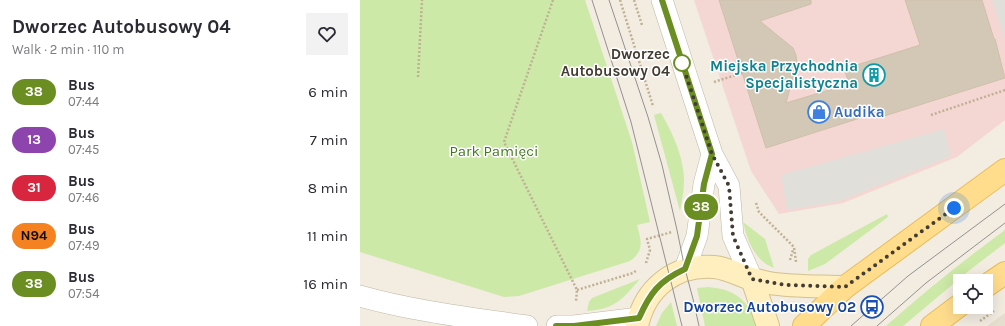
<!DOCTYPE html>
<html lang="en">
<head>
<meta charset="utf-8">
<style>
  :root { --surface:#fff; --page:#f2f2f3; --text:#2b2b33; --muted:#7c7c81 }
  body { margin:0; font-family:Karla,sans-serif; background:var(--page); color:var(--text); height:100vh; display:flex; flex-direction:column; font-size:15px; white-space:nowrap }
  * { box-sizing:border-box; margin:0 }
  p { font-size:13px; color:var(--muted) }
  .icon { flex:none; width:22px; height:22px; fill:none; stroke:currentColor; stroke-width:2; stroke-linecap:round; stroke-linejoin:round }
  .map { position:relative; flex:1; overflow:hidden }
  .sheet { display:flex; flex-direction:column; background:var(--surface); width:360px }
  .sheet>* { flex:none }
  .badge { padding:0 8px; border-radius:13px; font-size:14px; line-height:26px }
  .fabs { position:absolute; left:593px; top:274px; display:grid; gap:8px }
  .fabs a { display:grid; place-items:center; width:40px; height:40px; border-radius:0px; background:var(--surface); box-shadow:0 4px 16px #0002; font-size:20px }
  .you { position:absolute; width:20px; height:20px; margin:-10px; border:3px solid #fff; border-radius:50%; background:#1a73e8; box-shadow:0 0 0 6px #1a73e833 }
  .map>.badge { position:absolute; translate:-50% -50%; box-shadow:0 0 0 2px #fff }
  .round { display:grid; place-items:center; flex:none; width:42px; height:42px; border-radius:0px; background:var(--page) }
  .overview { display:flex; align-items:center; justify-content:space-between; height:68px; padding:0 12px }
  h1 { font-size:19px; font-weight:700; line-height:30px }
  ul { padding:0; list-style:none }
  li { display:flex; align-items:center; gap:12px; height:48px; padding:0 12px }
  li div { flex:1 }
  li b { display:block; font-size:15px }
  li em { font-style:normal }
  li .badge { min-width:44px; font-weight:700; text-align:center }
  main { display:flex; flex:1; min-height:0 }
  .map>svg:first-child { display:block }
</style>
</head>
<body>
<main>
<section class="sheet">
<div class="overview"><div><h1>Dworzec Autobusowy 04</h1><p>Walk · 2 min · 110 m</p></div><a class="round"><svg class="icon" aria-label="heart" viewBox="0 0 24 24"><path d="M12 20l-8-8c-3-5 5-10 8-4 3-6 11-1 8 4z"/></svg></a></div>
<ul>
<li><span class="badge" style="background:#6b8e23;color:#fff">38</span><div><b>Bus</b><p>07:44</p></div><em>6 min</em></li>
<li><span class="badge" style="background:#8e44ad;color:#fff">13</span><div><b>Bus</b><p>07:45</p></div><em>7 min</em></li>
<li><span class="badge" style="background:#d7263d;color:#fff">31</span><div><b>Bus</b><p>07:46</p></div><em>8 min</em></li>
<li><span class="badge" style="background:#f58220;color:#111">N94</span><div><b>Bus</b><p>07:49</p></div><em>11 min</em></li>
<li><span class="badge" style="background:#6b8e23;color:#fff">38</span><div><b>Bus</b><p>07:54</p></div><em>16 min</em></li>
</ul>
</section>
<div class="map">
<svg width="645" height="326" viewBox="0 0 645 326">
  <rect width="100%" height="100%" fill="#f2ece1"/>
  <path fill="#e6decf" d="M645,313V326H627Z"/>
  <path fill="#f4d7d3" d="M334,0H645V120L597,157L483,203L419,214L391,171Z"/>
  <path fill="#cce9a7" d="M0,0H225L272,142L290,222L277,225C281,241 285,250 270,261L159,296L144,297L0,252Z
    M301,113C312,132 324,157 324,180C324,190 322,201 320,211L294,115Z
    M527,214L528,217L465,264L448,271V259L451,255Z
    M383,222L405,239L414,268C394,260 388,241 383,222Z
    M645,230V243L611,269L543,326H526C564,292 604,260 645,230Z
    M280,279C262,299 256,309 227,311L229,302L232,298Z
    M349,287C377,290 388,301 398,326H345L337,288Z
    M311,302L317,326H296L302,313Z"/>
  <path fill="#e1dfda" d="M632,0H645V39Z
    M584,129L591,156L480,201L427,210L421,175Z"/>
  <path fill="#d3c8b6" stroke="#cfc0a9" d="M359,0H451V4L400,21L433,48L436,55L437,63L426,103L479,87L482,90L481,86L489,83L484,69L560,45L545,0H622L634,39H635L645,78L518,118L516,113L406,148Z"/>
  <g fill="none" stroke-linecap="round" stroke-linejoin="round">
    <g stroke="#c0b7a7" stroke-width="22">
      <path id="street" d="M302,0L352,154L369,186L373,236L392,279
        M325,269L337,236L344,184L352,154
        M0,296C53,311 112,318 167,326
        M197,326H214L279,318"/>
    </g>
    <g stroke="#d4c18e" stroke-width="24">
      <path id="secondary" d="M392,279L408,326
        M277,326C285,288 315,264 354,267C367,268 379,275 391,279C397,280 403,282 409,283C434,287 460,286 485,287"/>
    </g>
    <g stroke="#e9bc58" stroke-width="24">
      <path id="primary" d="M626,286L645,273
        M444,326L485,287L645,170
        M572,326L600,305"/>
    </g>
    <path stroke="#c0b094" stroke-width="2.5" stroke-dasharray="2 2" stroke-linecap="butt" d="M193,0L144,142L217,290L216,301
      M260,0L293,106
      M274,0L282,25
      M58,77L62,0
      M354,82L382,73
      M571,115L645,90
      M396,203L399,212L434,247L436,262
      M430,260L433,250
      M286,263L290,250L287,239L312,232
      M217,290L273,273L277,270
      M620,321L634,311"/>
    <use href="#street" stroke="#fff" stroke-width="21"/>
    <use href="#secondary" stroke="#ffefbe" stroke-width="22"/>
    <use href="#primary" stroke="#ffdd8d" stroke-width="22"/>
    <path stroke="#929292" stroke-width="1" d="M232,0L271,122L322,326
      M249,0L288,117L302,165L317,230L325,269L333,299L339,326
      M491,326L548,276L645,204
      M517,326L566,283L645,223"/>
  </g>
  <g fill="none" stroke-linecap="round" stroke-linejoin="round">
    <g stroke="#fff" stroke-width="9">
      <path id="line" d="M196,326H214L279,318C290,293 299,281 325,269L337,236L344,184L352,154L302,0"/>
    </g>
    <use href="#line" stroke="#6b8e23" stroke-width="6"/>
    <path stroke="#433c32" stroke-width="4" stroke-dasharray="0 7.2" d="M322,63L352,154L369,186L373,236L392,279L426,285L485,287L594,208"/>
  </g>
  <defs>
    <g id="building-ring" transform="scale(1.15)"><circle r="9.5" fill="#fff" stroke="#0f9aa8" stroke-width="1.5"/><path d="M-4-6H4V6H1V3H-1V6H-4ZM-2.5-4.3h1.7v1.8h-1.7ZM.8-4.3h1.7v1.8H.8ZM-2.5-1h1.7V.8h-1.7ZM.8-1h1.7V.8H.8Z" fill="#0f9aa8"/></g>
    <g id="shop-ring" transform="scale(1.15)"><circle r="9.5" fill="#fff" stroke="#3f7fe0" stroke-width="1.5"/><path d="M-5-2.5h2.3a2.7 3.5 0 0 1 5.4 0H5L5.5 6h-11ZM-1.5-2.5h3a1.5 2.3 0 0 0-3 0Z" fill="#3f7fe0"/></g>
    <g id="bus-ring" transform="scale(1.15)"><circle r="9.5" fill="#fff" stroke="#1a4fb4" stroke-width="1.5"/><path d="M-5-6H5V4H4V6H2V4H-2V6H-4V4H-5ZM-3.5-4V0h7V-4ZM-3.5 1.2v1.5H-2V1.2ZM2 1.2v1.5H3.5V1.2Z" fill="#1a4fb4"/></g>
  </defs>
  <g fill-rule="evenodd">
    <use href="#building-ring" x="514" y="75"/>
    <use href="#shop-ring" x="459" y="112"/>
    <use href="#bus-ring" x="512" y="307"/>
  </g>
  <circle fill="#fff" stroke="#6b8e23" stroke-width="2" cx="322" cy="63" r="8"/>
  <g text-anchor="middle" dominant-baseline="central" stroke-width="3" stroke-linejoin="round" paint-order="stroke">
    <g font-size="15" font-weight="bold" fill="#433c32" stroke="#fff" text-anchor="end">
      <text x="310" y="54">Dworzec<tspan x="310" dy="17">Autobusowy 04</tspan></text>
    </g>
    <g font-size="15" font-weight="bold" fill="#0d838f" stroke="#fff" text-anchor="end">
      <text x="498" y="66">Miejska Przychodnia<tspan x="498" dy="17">Specjalistyczna</tspan></text>
    </g>
    <g font-size="15" font-weight="bold" fill="#366cbe" stroke="#fff" text-anchor="start">
      <text x="474" y="112">Audika</text>
    </g>
    <g font-size="15" fill="#447623" stroke="#fff">
      <text x="134" y="151">Park Pamięci</text>
    </g>
    <g font-size="15" font-weight="bold" fill="#164399" stroke="#fff" text-anchor="end">
      <text x="496" y="307">Dworzec Autobusowy 02</text>
    </g>
  </g>
</svg>
<div class="fabs">
<a><svg class="icon" aria-label="locate" viewBox="0 0 24 24"><circle cx="12" cy="12" r="6"/><path d="M12 2v4M12 18v4M2 12h4M18 12h4"/></svg></a>
</div>
<div class="you" style="left:594px;top:208px"></div>
<b class="badge" style="left:341px;top:207px;background:#6b8e23;color:#fff">38</b>
</div>
</main>
</body>
</html>
